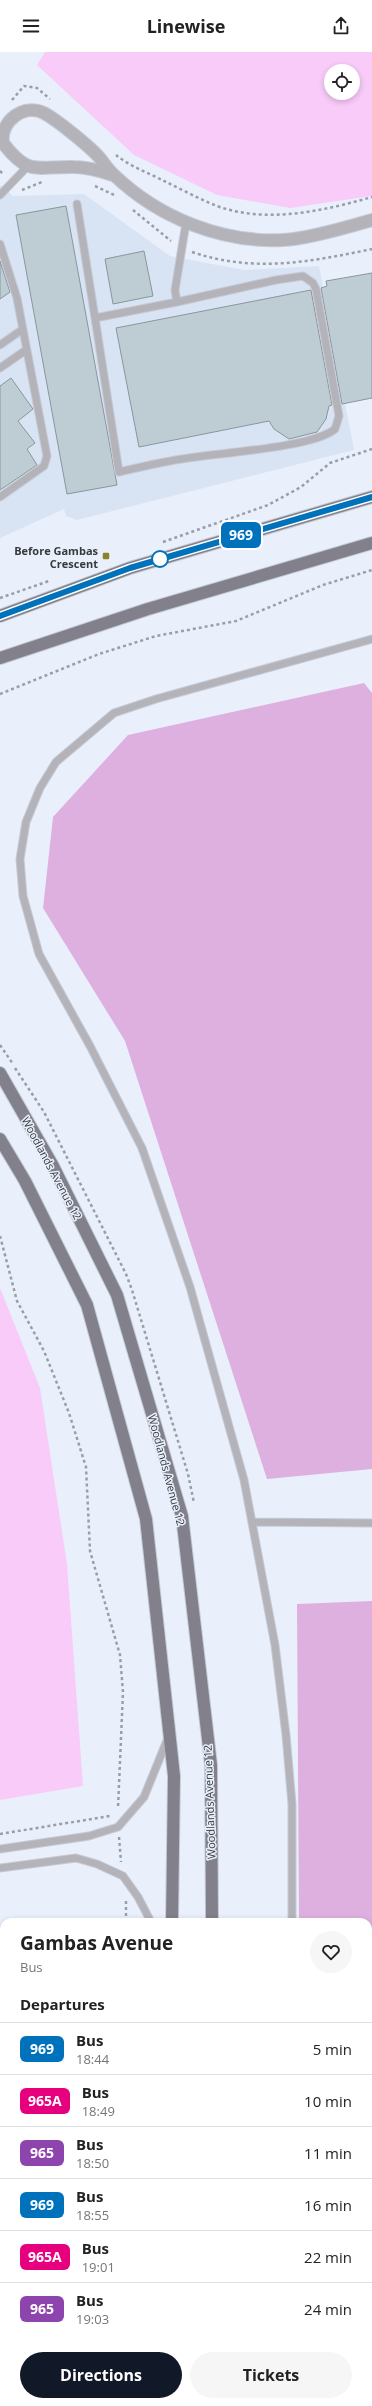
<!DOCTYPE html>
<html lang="en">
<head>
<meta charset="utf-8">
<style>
  :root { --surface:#fff; --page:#f6f6f6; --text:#222; --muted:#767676; --line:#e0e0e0; --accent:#111827 }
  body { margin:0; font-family:"Open Sans",sans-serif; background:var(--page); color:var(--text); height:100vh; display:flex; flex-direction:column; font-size:15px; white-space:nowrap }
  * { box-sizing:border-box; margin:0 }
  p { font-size:13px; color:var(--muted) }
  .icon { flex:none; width:22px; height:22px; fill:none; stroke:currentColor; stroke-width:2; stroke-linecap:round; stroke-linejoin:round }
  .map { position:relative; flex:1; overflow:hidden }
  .details { position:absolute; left:0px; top:1866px; width:372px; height:488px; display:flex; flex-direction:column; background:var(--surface); border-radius:12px 12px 0 0; box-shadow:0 2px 6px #0003 }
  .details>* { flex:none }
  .badge { padding:0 8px; border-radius:6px; font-size:14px; line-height:26px }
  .fabs { position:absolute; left:324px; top:12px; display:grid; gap:8px }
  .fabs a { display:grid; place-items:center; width:36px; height:36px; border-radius:50%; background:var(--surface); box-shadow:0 2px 6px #0003; font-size:20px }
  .map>.badge { position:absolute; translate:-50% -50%; box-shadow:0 0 0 2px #fff }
  h2 { padding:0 20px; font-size:15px; line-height:36px }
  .round { display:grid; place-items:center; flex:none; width:42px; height:42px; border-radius:21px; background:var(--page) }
  .overview { display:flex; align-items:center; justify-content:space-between; height:68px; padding:0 20px }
  h1 { font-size:19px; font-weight:700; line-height:30px }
  .cta { display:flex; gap:8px; margin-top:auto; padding:8px 20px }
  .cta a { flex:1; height:46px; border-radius:24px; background:var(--accent); color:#fff; font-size:16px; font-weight:700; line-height:46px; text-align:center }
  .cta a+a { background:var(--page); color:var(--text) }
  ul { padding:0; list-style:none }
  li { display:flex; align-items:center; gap:12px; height:52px; padding:0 20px; border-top:1px solid var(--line) }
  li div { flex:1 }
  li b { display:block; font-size:15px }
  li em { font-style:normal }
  li .badge { min-width:44px; font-weight:700; text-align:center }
  header { display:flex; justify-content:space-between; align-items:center; height:52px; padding:0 20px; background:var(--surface); font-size:18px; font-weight:700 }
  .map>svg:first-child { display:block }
</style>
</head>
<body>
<header><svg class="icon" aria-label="menu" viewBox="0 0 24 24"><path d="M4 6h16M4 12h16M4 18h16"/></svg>Linewise<svg class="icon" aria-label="share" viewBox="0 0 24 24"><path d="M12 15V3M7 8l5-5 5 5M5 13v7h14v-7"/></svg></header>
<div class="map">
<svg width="372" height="2354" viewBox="0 0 372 2354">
  <rect width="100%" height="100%" fill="#e9f0fc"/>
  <path fill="#d8e3f4" d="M0,133L13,144L84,142L170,204L244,218L319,214L354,398L77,468L66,464L64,457L0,486Z"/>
  <path fill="#f8cbf9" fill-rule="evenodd" d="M45,0H372V144L290,156L217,143L134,103L37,13ZM331,19H353V41H331Z
    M0,1236L40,1336L67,1512L83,1734L0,1748Z"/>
  <path fill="#deb0df" d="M364,631L372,641V1417L267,1427L125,989L43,856L53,765L128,683Z
    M372,1549V2354H303V2350H368V1870H299L297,1552Z"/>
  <path fill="#beccd3" stroke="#8a969d" d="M66,154L117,433L67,442L16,163Z
    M144,199L153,244L113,252L105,207Z
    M0,209L10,240L0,247Z
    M372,221V346L342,352L321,236L327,234L326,229Z
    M311,238L332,353L329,354L326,367L317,380L289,387L274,377L269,369L139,395L116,276Z
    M11,326L33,357L18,369L35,391L27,397L37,413L0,438V334Z"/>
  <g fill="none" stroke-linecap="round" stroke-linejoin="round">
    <g stroke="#c5cbd6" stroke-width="9">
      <path id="service" d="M0,143L27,115
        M77,152L95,266L177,250L175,238L186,171
        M0,192L17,246L47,404L44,414L0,445
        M95,266L119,420C140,415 161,410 182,407C214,401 313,396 335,377L339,364L316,237L313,231L303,224L276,228L177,250
        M0,293L23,277
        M0,316L26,298
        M252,1470L372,1471
        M0,1797L89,1784L118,1775L144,1745L168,1686
        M0,1816L76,1806L97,1812L123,1824L138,1845L151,1870
        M292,1870V1752L286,1683L275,1593L244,1428L190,1235L142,1096L90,994L39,902L23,844L20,807L26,770L40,736L56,710L114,661L156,647L372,587
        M290,2354V2350"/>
    </g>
    <g stroke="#c5cbd6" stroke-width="14">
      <path id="minor" d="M113,123C101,119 87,115 74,115C36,114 29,125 3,91C0,69 24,51 44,61C57,68 89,94 99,105C104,111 108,118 114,123C159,166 222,191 283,188C308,187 348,175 372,168
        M0,2333H4"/>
    </g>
    <g stroke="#c5cbd6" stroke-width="14">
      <path id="primary" d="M0,564L130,516L372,445
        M0,606L148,557L372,491
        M0,1021L53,1114L117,1243L182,1464L211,1713L212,1870
        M0,1087L25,1129L87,1253L146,1467L174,1724L172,1870
        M168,2350V2354
        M203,2354V2350"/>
    </g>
    <path stroke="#999ea7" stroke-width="2.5" stroke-dasharray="3 3" stroke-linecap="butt" d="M12,48L24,34L37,36L50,47
      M116,103C129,114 149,121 164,129C181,137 199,147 217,154C266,172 323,159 372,145
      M0,119L4,123
      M95,134L114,143
      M22,138L42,130
      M133,158L171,189
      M192,200C254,221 310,210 372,197
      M163,490L268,453L301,435L330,411L372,397
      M0,546L49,529
      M0,642L99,602L156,584L236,569L323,533L372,518
      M0,993L13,1012
      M15,1016L44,1060L126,1222L132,1238L188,1422L194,1451
      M0,1184L17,1249L44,1299L69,1361L86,1415L90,1499L120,1603L123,1640L118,1756
      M0,1782L110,1764
      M119,1785L121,1810
      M126,1849V1870
      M0,2317H4
      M224,2354V2350"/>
    <use href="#service" stroke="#b4b3b9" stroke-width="7"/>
    <use href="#minor" stroke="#b4b3b9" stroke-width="12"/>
    <use href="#primary" stroke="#82818b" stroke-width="12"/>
  </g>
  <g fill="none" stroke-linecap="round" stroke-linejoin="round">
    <g stroke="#fff" stroke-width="9">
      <path id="line" d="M0,564L130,516L372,445"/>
    </g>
    <use href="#line" stroke="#0072bc" stroke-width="6"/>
  </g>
  <rect fill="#8b822a" stroke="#e9f0fc" stroke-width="1.5" x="102" y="500" width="8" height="8" rx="2"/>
  <circle fill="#fff" stroke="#0072bc" stroke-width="2" cx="160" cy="507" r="8"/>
  <g text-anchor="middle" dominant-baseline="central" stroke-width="3" stroke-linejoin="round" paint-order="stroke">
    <g font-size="11" font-weight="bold" fill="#36393d" stroke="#e9f0fc" text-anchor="end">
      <text x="98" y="498">Before Gambas<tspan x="98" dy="13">Crescent</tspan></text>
    </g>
    <g font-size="11" fill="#36393d" stroke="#e9f0fc">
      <text transform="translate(52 1116) rotate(62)">Woodlands Avenue 12</text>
      <text transform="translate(167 1418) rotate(75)">Woodlands Avenue 12</text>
      <text transform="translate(209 1750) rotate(-92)">Woodlands Avenue 12</text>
    </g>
  </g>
</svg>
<div class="fabs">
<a><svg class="icon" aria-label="locate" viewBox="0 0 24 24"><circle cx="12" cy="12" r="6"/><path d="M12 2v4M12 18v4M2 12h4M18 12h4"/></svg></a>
</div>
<b class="badge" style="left:241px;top:483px;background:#0072bc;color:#fff">969</b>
<section class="details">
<div class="overview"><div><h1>Gambas Avenue</h1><p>Bus</p></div><a class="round"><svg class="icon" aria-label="heart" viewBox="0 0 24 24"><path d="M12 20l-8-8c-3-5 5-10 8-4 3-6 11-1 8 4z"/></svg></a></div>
<h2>Departures</h2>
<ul>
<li><span class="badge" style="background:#0072bc;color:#fff">969</span><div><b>Bus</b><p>18:44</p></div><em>5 min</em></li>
<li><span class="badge" style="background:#e6007e;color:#fff">965A</span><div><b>Bus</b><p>18:49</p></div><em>10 min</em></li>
<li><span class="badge" style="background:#8e44ad;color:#fff">965</span><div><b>Bus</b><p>18:50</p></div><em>11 min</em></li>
<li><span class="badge" style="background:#0072bc;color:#fff">969</span><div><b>Bus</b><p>18:55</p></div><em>16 min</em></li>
<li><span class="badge" style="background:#e6007e;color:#fff">965A</span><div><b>Bus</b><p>19:01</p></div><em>22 min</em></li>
<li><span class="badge" style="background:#8e44ad;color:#fff">965</span><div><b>Bus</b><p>19:03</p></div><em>24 min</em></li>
</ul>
<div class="cta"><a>Directions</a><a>Tickets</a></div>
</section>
</div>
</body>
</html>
